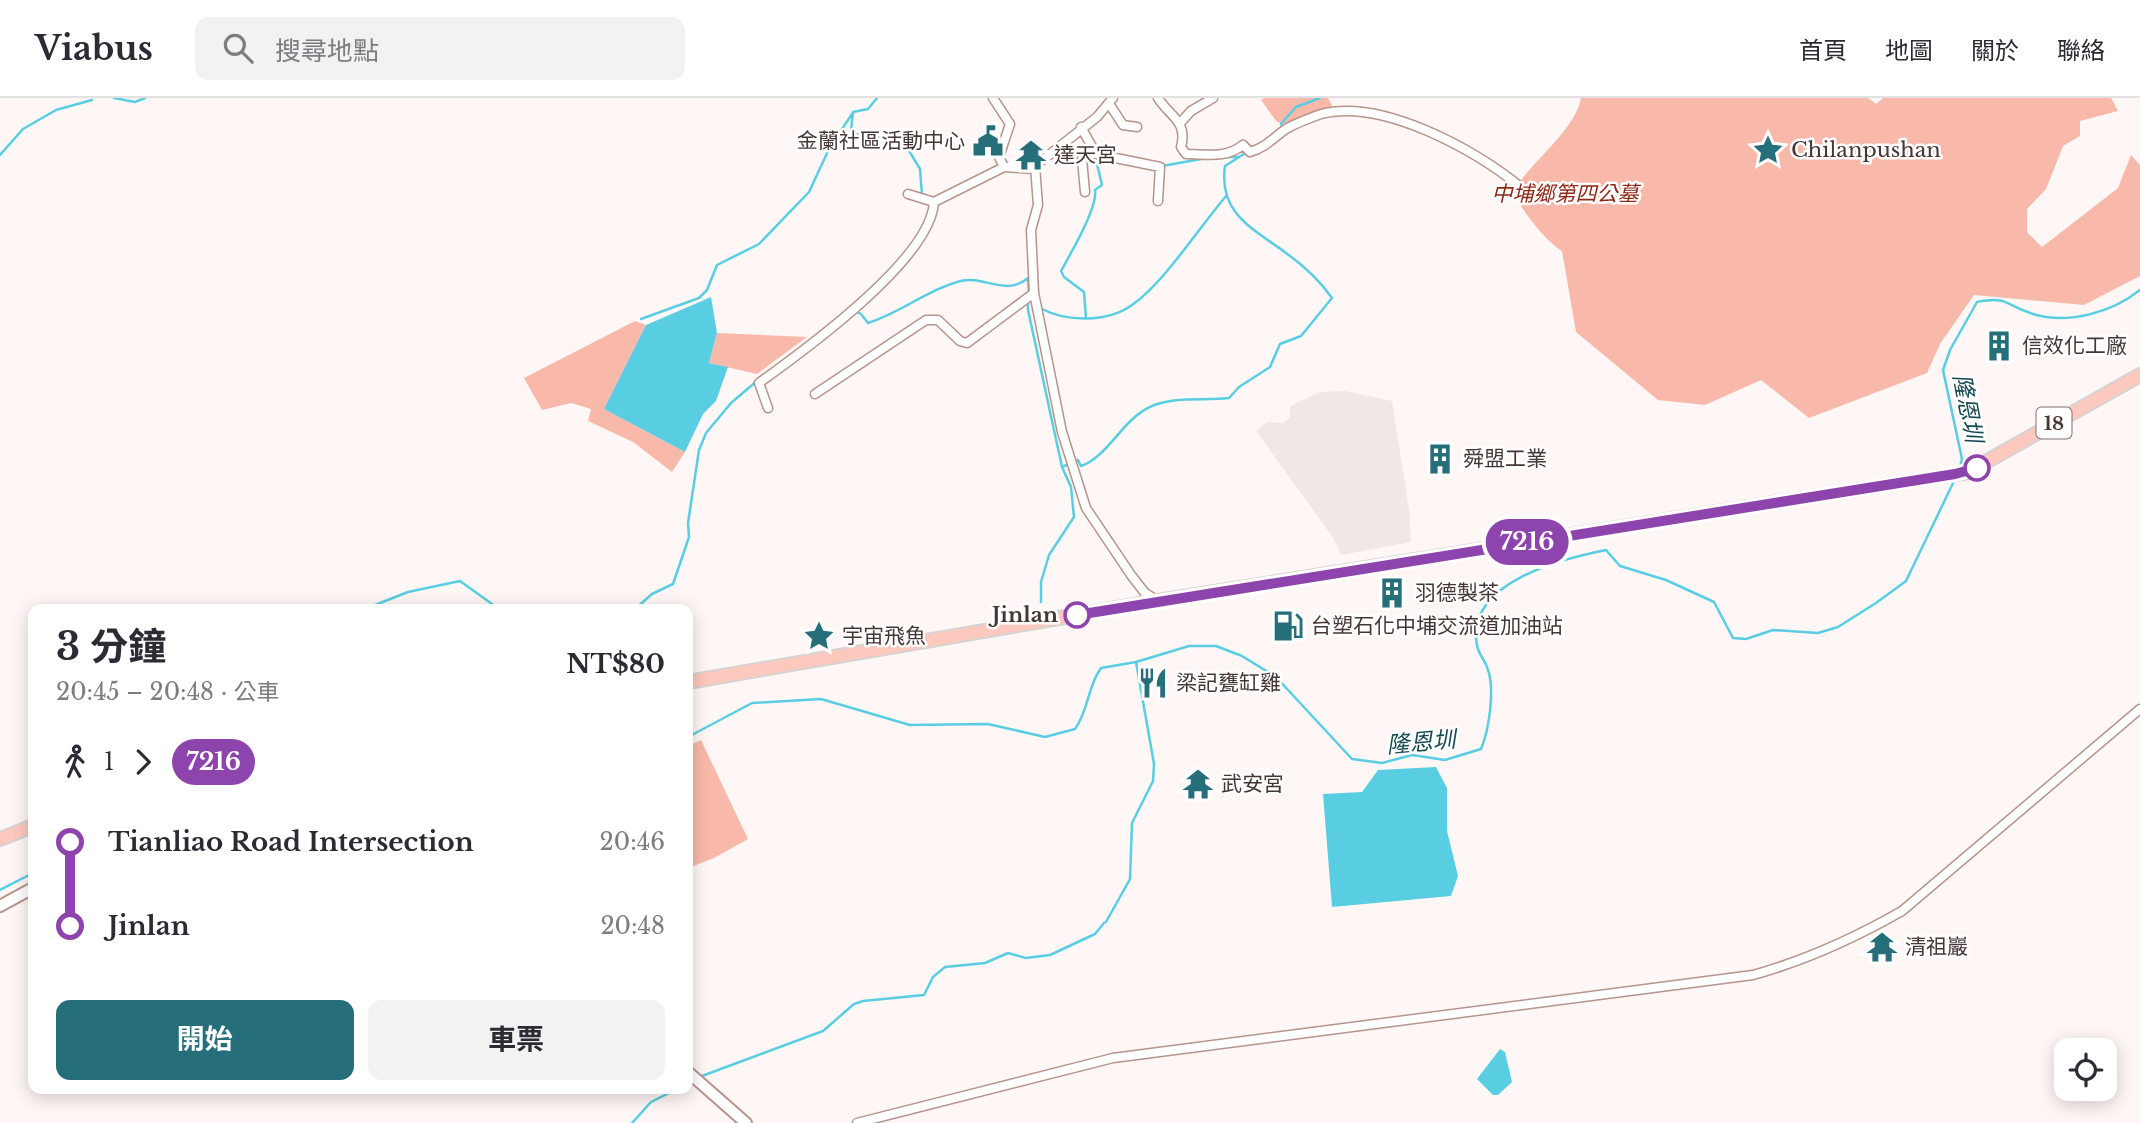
<!DOCTYPE html>
<html lang="zh-TW">
<head>
<meta charset="utf-8">
<style>
  :root { --surface:#fff; --page:#f2f2f3; --text:#2b2b33; --muted:#7c7c81; --line:#e1e1e2; --accent:#266e7a }
  body { margin:0; font-family:"Libre Baskerville","Noto Sans TC",serif; background:var(--page); color:var(--text); height:100vh; display:flex; flex-direction:column; font-size:26px; white-space:nowrap }
  * { box-sizing:border-box; margin:0 }
  p { font-size:23px; color:var(--muted) }
  .icon { flex:none; width:38px; height:38px; fill:none; stroke:currentColor; stroke-width:2; stroke-linecap:round; stroke-linejoin:round }
  .map { position:relative; flex:1; overflow:hidden }
  .side { position:absolute; left:28px; top:506px; width:665px; height:490px; display:flex; flex-direction:column; background:var(--surface); border-radius:14px; box-shadow:0 4px 18px #0003 }
  .side>* { flex:none }
  .badge { padding:0 14px; border-radius:23px; font-size:24px; line-height:46px }
  .fabs { position:absolute; left:2054px; top:940px; display:grid; gap:14px }
  .fabs a { display:grid; place-items:center; width:63px; height:63px; border-radius:14px; background:var(--surface); box-shadow:0 4px 18px #0003; font-size:35px }
  .map>.badge { position:absolute; translate:-50% -50%; box-shadow:0 0 0 4px #fff }
  .legs { display:flex; align-items:center; gap:10px; height:77px; padding:0 28px; font-size:23px }
  .legs p { margin-inline-start:auto }
  .summary { display:flex; align-items:center; justify-content:space-between; height:119px; padding:0 28px }
  h1 { font-size:38px; font-weight:700; line-height:52px }
  .cta { display:flex; gap:14px; margin-top:auto; padding:14px 28px }
  .cta a { flex:1; height:80px; border-radius:14px; background:var(--accent); color:#fff; font-size:28px; font-weight:700; line-height:80px; text-align:center }
  .cta a+a { background:var(--page); color:var(--text) }
  ul { padding:0 28px; list-style:none }
  li { display:flex; align-items:center; gap:24px; height:84px; font-size:26px }
  li i { display:grid; place-items:center; width:10px; height:100%; margin:0 9px; background:currentColor }
  li i::after { content:''; width:18px; height:18px; margin:-9px; border:5px solid; border-radius:50%; background:var(--surface) }
  li p { margin-inline-start:auto }
  li:first-child i { background:linear-gradient(#0000 50%,currentColor 0) }
  li:last-child i { background:linear-gradient(currentColor 50%,#0000 0) }
  header { display:flex; align-items:center; gap:42px; box-sizing:border-box; height:98px; padding:0 35px; background:var(--surface); border-bottom:2px solid var(--line) }
  header strong { font-size:33px }
  nav { display:flex; gap:38px; margin-inline-start:auto; font-size:24px }
  .search { width:490px; height:63px; background:var(--page); display:flex; align-items:center; gap:18px; box-sizing:border-box; padding:0 24px; border-radius:14px; color:var(--muted); font-size:26px }
  .map>svg:first-child { display:block }
</style>
</head>
<body>
<header>
<strong>Viabus</strong>
<div class="search"><svg class="icon" aria-label="search" viewBox="0 0 24 24"><circle cx="10" cy="10" r="6"/><path d="M15 15l6 6"/></svg>搜尋地點</div>
<nav><a>首頁</a><a>地圖</a><a>關於</a><a>聯絡</a></nav>
</header>
<div class="map">
<svg width="2140" height="1025" viewBox="0 0 2140 1025">
  <rect width="100%" height="100%" fill="#fff7f5"/>
  <path fill="#f1e8e6" d="M1345,293L1392,303L1409,411L1411,444L1341,457L1334,441L1256,333L1267,324L1283,325L1290,320V308L1320,294Z"/>
  <path fill="#f9b9aa" d="M1264,0H1328L1332,8L1288,27L1277,24L1261,2Z
    M1581,0H1868L1876,6L1883,0H2111L2118,13L2080,23V38L2063,48L2046,91L2027,111V134L2042,149L2118,90L2131,57L2140,67V178L2084,207L1974,197L1940,246L1927,275L1809,320L1761,282L1705,307L1658,302L1576,234L1562,153C1548,145 1530,122 1521,108L1520,84C1536,60 1576,30 1581,0Z
    M635,223L646,227L604,311L685,354L672,374L633,344L588,323L591,311L571,305L542,312L524,280Z
    M717,235L807,239L757,276L709,265Z
    M701,642L748,741L714,760L688,770V648Z"/>
  <path fill="#59cee3" d="M711,199L717,235L709,265L728,269L716,303L703,316L685,354L604,311L646,227Z
    M1436,669L1447,690V733L1458,778L1451,798L1332,809L1323,696L1362,694L1378,672Z
    M1500,951L1505,954L1512,984L1498,997H1493L1477,981Z"/>
  <g fill="none" stroke-linecap="round" stroke-linejoin="round">
    <path stroke="#59cee3" stroke-width="2.5" d="M114,0L135,4L145,0
      M877,0L868,11L853,14L851,33L863,39L902,41L920,71L922,97
      M1284,30L1281,26L1296,9L1320,0
      M0,57L23,31L56,12L92,2
      M1224,59H1238
      M1128,66L1152,70
      M1162,68L1207,60
      M884,178L896,165
      M1028,201V212L1062,369
      M1040,210C1066,224 1107,225 1132,207C1164,185 1200,128 1227,97
      M855,213L861,216L868,225C900,215 929,191 961,183C983,177 1006,199 1028,180L1029,195
      M1086,220L1084,194L1064,179L1061,173C1071,155 1098,109 1095,92L1102,87L1097,66L1108,62
      M641,221L699,200L707,192L717,167L759,146L809,94L829,51L852,16
      M1959,372L1962,361L1943,272L1950,252L1977,204C2010,198 2004,207 2033,216C2068,227 2113,214 2140,192
      M1041,504V484L1049,457L1074,419L1071,389L1062,369L1078,362L1081,368C1108,359 1123,320 1152,308C1175,298 1204,303 1229,300L1239,289L1270,269L1280,246L1301,238L1332,200C1320,183 1303,167 1286,155C1254,131 1218,116 1225,68L1247,54
      M365,511L408,494L460,483L499,511
      M635,511L652,496L673,486L689,439L688,425L699,352L706,335L731,305L758,282
      M688,639L752,605L821,601L910,627L988,626L1045,639L1075,631C1089,612 1087,589 1101,570L1136,564L1189,548H1216L1242,558L1276,579L1352,661L1382,665L1412,657L1445,662L1481,651C1489,632 1495,592 1488,572C1486,563 1478,556 1477,547C1465,485 1561,461 1606,452L1620,468L1666,482L1714,504L1733,540L1746,541L1773,532L1818,535L1838,529L1876,505L1906,483L1955,381
      M0,792L33,775
      M1106,824L1130,781L1132,725L1153,683L1154,666L1136,564
      M702,978L823,933L854,906L863,903L924,897L933,879L945,869L985,865L1008,855L1026,860L1050,857L1095,836L1104,825
      M688,986V985
      M632,1025L651,1004L679,990"/>
    <g stroke="#b6948c" stroke-width="11">
      <path id="street" d="M993,0L1010,26L999,59L1004,69
        M1113,0L1097,19L1035,68L1038,107L1031,132L1034,195L1062,334L1086,410L1131,477L1145,495L1158,503
        M1158,0C1170,19 1188,23 1181,49L1186,56C1207,56 1225,61 1243,47L1250,54C1265,50 1273,40 1286,31C1296,25 1310,20 1321,16C1383,0 1475,52 1522,90
        M1110,7L1123,27L1137,29
        M1181,24L1191,13L1213,0
        M1081,29L1096,56L1160,69L1158,103
        M1085,94L1082,61L1095,55
        M908,96L934,104L1004,69L1035,71
        M815,296L926,222H938L960,243L967,245L1034,195
        M768,310L759,285C805,252 931,161 934,104
        M857,1025L1113,960L1753,877C1807,862 1853,841 1902,813L2140,611"/>
    </g>
    <g stroke="#b6948c" stroke-width="14">
      <path id="secondary" d="M0,808L33,790
        M688,974L746,1025"/>
    </g>
    <g stroke="#d6d3d2" stroke-width="16">
      <path id="primary" d="M688,584L1158,503L1968,374L2140,277
        M0,741L33,728"/>
    </g>
    <use href="#street" stroke="#fff" stroke-width="8"/>
    <use href="#secondary" stroke="#fff" stroke-width="10"/>
    <use href="#primary" stroke="#fdc8bd" stroke-width="12"/>
  </g>
  <g fill="none" stroke-linecap="round" stroke-linejoin="round">
    <g stroke="#fff" stroke-width="16">
      <path id="line-1" d="M1077,517L1955,376L1977,370"/>
    </g>
    <use href="#line-1" stroke="#8e44ad" stroke-width="10"/>
  </g>
  <defs>
    <g id="civic-bare" transform="scale(2.415)"><path d="M-.6-6.5H3V-4.5H.6V-3L4-1V1h2V6H-6V1h2V-1L-.6-3ZM-1.2 2.5V6h2.4V2.5Z" fill="#266e7a" stroke="#fff" stroke-width="2.5" paint-order="stroke"/></g>
    <g id="sight-bare" transform="scale(2.415)"><path d="M0-6L1.8-2.2L6-1.7L2.9 1.2L3.7 5.4L0 3.3L-3.7 5.4L-2.9 1.2L-6-1.7L-1.8-2.2Z" fill="#266e7a" stroke="#fff" stroke-width="2.5" paint-order="stroke"/></g>
    <g id="temple-bare" transform="scale(2.415)"><path d="M0-6L5-2H3V0L6.5 2.5H4V6H1.5V3h-3V6H-4V2.5H-6.5L-3 0V-2H-5Z" fill="#266e7a" stroke="#fff" stroke-width="2.5" paint-order="stroke"/></g>
    <g id="building-bare" transform="scale(2.415)"><path d="M-4-6H4V6H1V3H-1V6H-4ZM-2.5-4.3h1.7v1.8h-1.7ZM.8-4.3h1.7v1.8H.8ZM-2.5-1h1.7V.8h-1.7ZM.8-1h1.7V.8H.8Z" fill="#266e7a" stroke="#fff" stroke-width="2.5" paint-order="stroke"/></g>
    <g id="fuel-bare" transform="scale(2.415)"><path d="M-5.5-6h7V0h2V4h1.3V-2.5L3-4.5l.8-.8L6-3V5H2.5V1h-1V6h-7ZM-4.2-4.7v3.2H.2V-4.7Z" fill="#266e7a" stroke="#fff" stroke-width="2.5" paint-order="stroke"/></g>
    <g id="restaurant-bare" transform="scale(2.415)"><path d="M-5-6h1v4h1v-4h1v4h1v-4h1v5L-1.5 .5V6h-2V.5L-5-1ZM5-6V6H3V1.5H1.5Q1.5-4 5-6Z" fill="#266e7a" stroke="#fff" stroke-width="2.5" paint-order="stroke"/></g>
  </defs>
  <g fill-rule="evenodd">
    <use href="#civic-bare" x="988" y="43"/>
    <use href="#sight-bare" x="1768" y="52"/>
    <use href="#temple-bare" x="1031" y="57"/>
    <use href="#building-bare" x="1999" y="248"/>
    <use href="#building-bare" x="1440" y="361"/>
    <use href="#building-bare" x="1392" y="495"/>
    <use href="#fuel-bare" x="1288" y="528"/>
    <use href="#sight-bare" x="819" y="538"/>
    <use href="#restaurant-bare" x="1153" y="585"/>
    <use href="#temple-bare" x="1198" y="686"/>
    <use href="#temple-bare" x="1882" y="849"/>
  </g>
  <g fill="#fff" stroke="#8e44ad" stroke-width="3.5">
    <circle cx="1977" cy="370" r="12"/>
    <circle cx="1077" cy="517" r="12"/>
  </g>
  <g text-anchor="middle" dominant-baseline="central" stroke-width="5" stroke-linejoin="round" paint-order="stroke">
    <rect fill="#fff" stroke="#7e7371" stroke-width="2" x="2036.5" y="309.5" width="35" height="31" rx="5"/>
    <g font-size="19" font-weight="bold" fill="#463734">
      <text x="2054" y="325">18</text>
    </g>
    <g font-size="21" fill="#463734" stroke="#fff" text-anchor="start">
      <text x="965" y="43" text-anchor="end">金蘭社區活動中心</text>
      <text x="1791" y="52">Chilanpushan</text>
      <text x="1054" y="57">達天宮</text>
      <text x="2022" y="248">信效化工廠</text>
      <text x="1463" y="361">舜盟工業</text>
      <text x="1415" y="495">羽德製茶</text>
      <text x="1311" y="528">台塑石化中埔交流道加油站</text>
      <text x="842" y="538">宇宙飛魚</text>
      <text x="1176" y="585">梁記甕缸雞</text>
      <text x="1221" y="686">武安宮</text>
      <text x="1905" y="849">清祖巖</text>
    </g>
    <g font-size="21" font-style="italic" fill="#8d2916" stroke="#fff">
      <text x="1565" y="96">中埔鄉第四公墓</text>
    </g>
    <g font-size="21" font-weight="bold" fill="#463734" stroke="#fff" text-anchor="end">
      <text x="1058" y="517">Jinlan</text>
    </g>
    <g font-size="23" font-style="italic" fill="#164a53" stroke="#fff">
      <text transform="translate(1968 310) rotate(79)">隆恩圳</text>
      <text transform="translate(1421 644) rotate(-5)">隆恩圳</text>
    </g>
  </g>
</svg>
<div class="fabs">
<a><svg class="icon" aria-label="locate" viewBox="0 0 24 24"><circle cx="12" cy="12" r="6"/><path d="M12 2v4M12 18v4M2 12h4M18 12h4"/></svg></a>
</div>
<b class="badge" style="left:1527px;top:444px;background:#8e44ad;color:#fff">7216</b>
<section class="side">
<div class="summary"><div><h1>3 分鐘</h1><p>20:45 – 20:48 · 公車</p></div><b>NT$80</b></div>
<div class="legs"><svg class="icon" aria-label="walk" viewBox="0 0 24 24"><circle cx="13" cy="4" r="2"/><path d="M13 8l-2 6 4 7M11 14l-3 7M7 12l3-4h3l4 4"/></svg>1<svg class="icon" aria-label="forward" viewBox="0 0 24 24"><path d="M9 5l7 7-7 7"/></svg><b class="badge" style="background:#8e44ad;color:#fff">7216</b></div>
<ul>
<li><i style="color:#8e44ad"></i><b>Tianliao Road Intersection</b><p>20:46</p></li>
<li><i style="color:#8e44ad"></i><b>Jinlan</b><p>20:48</p></li>
</ul>
<div class="cta"><a>開始</a><a>車票</a></div>
</section>
</div>
</body>
</html>
